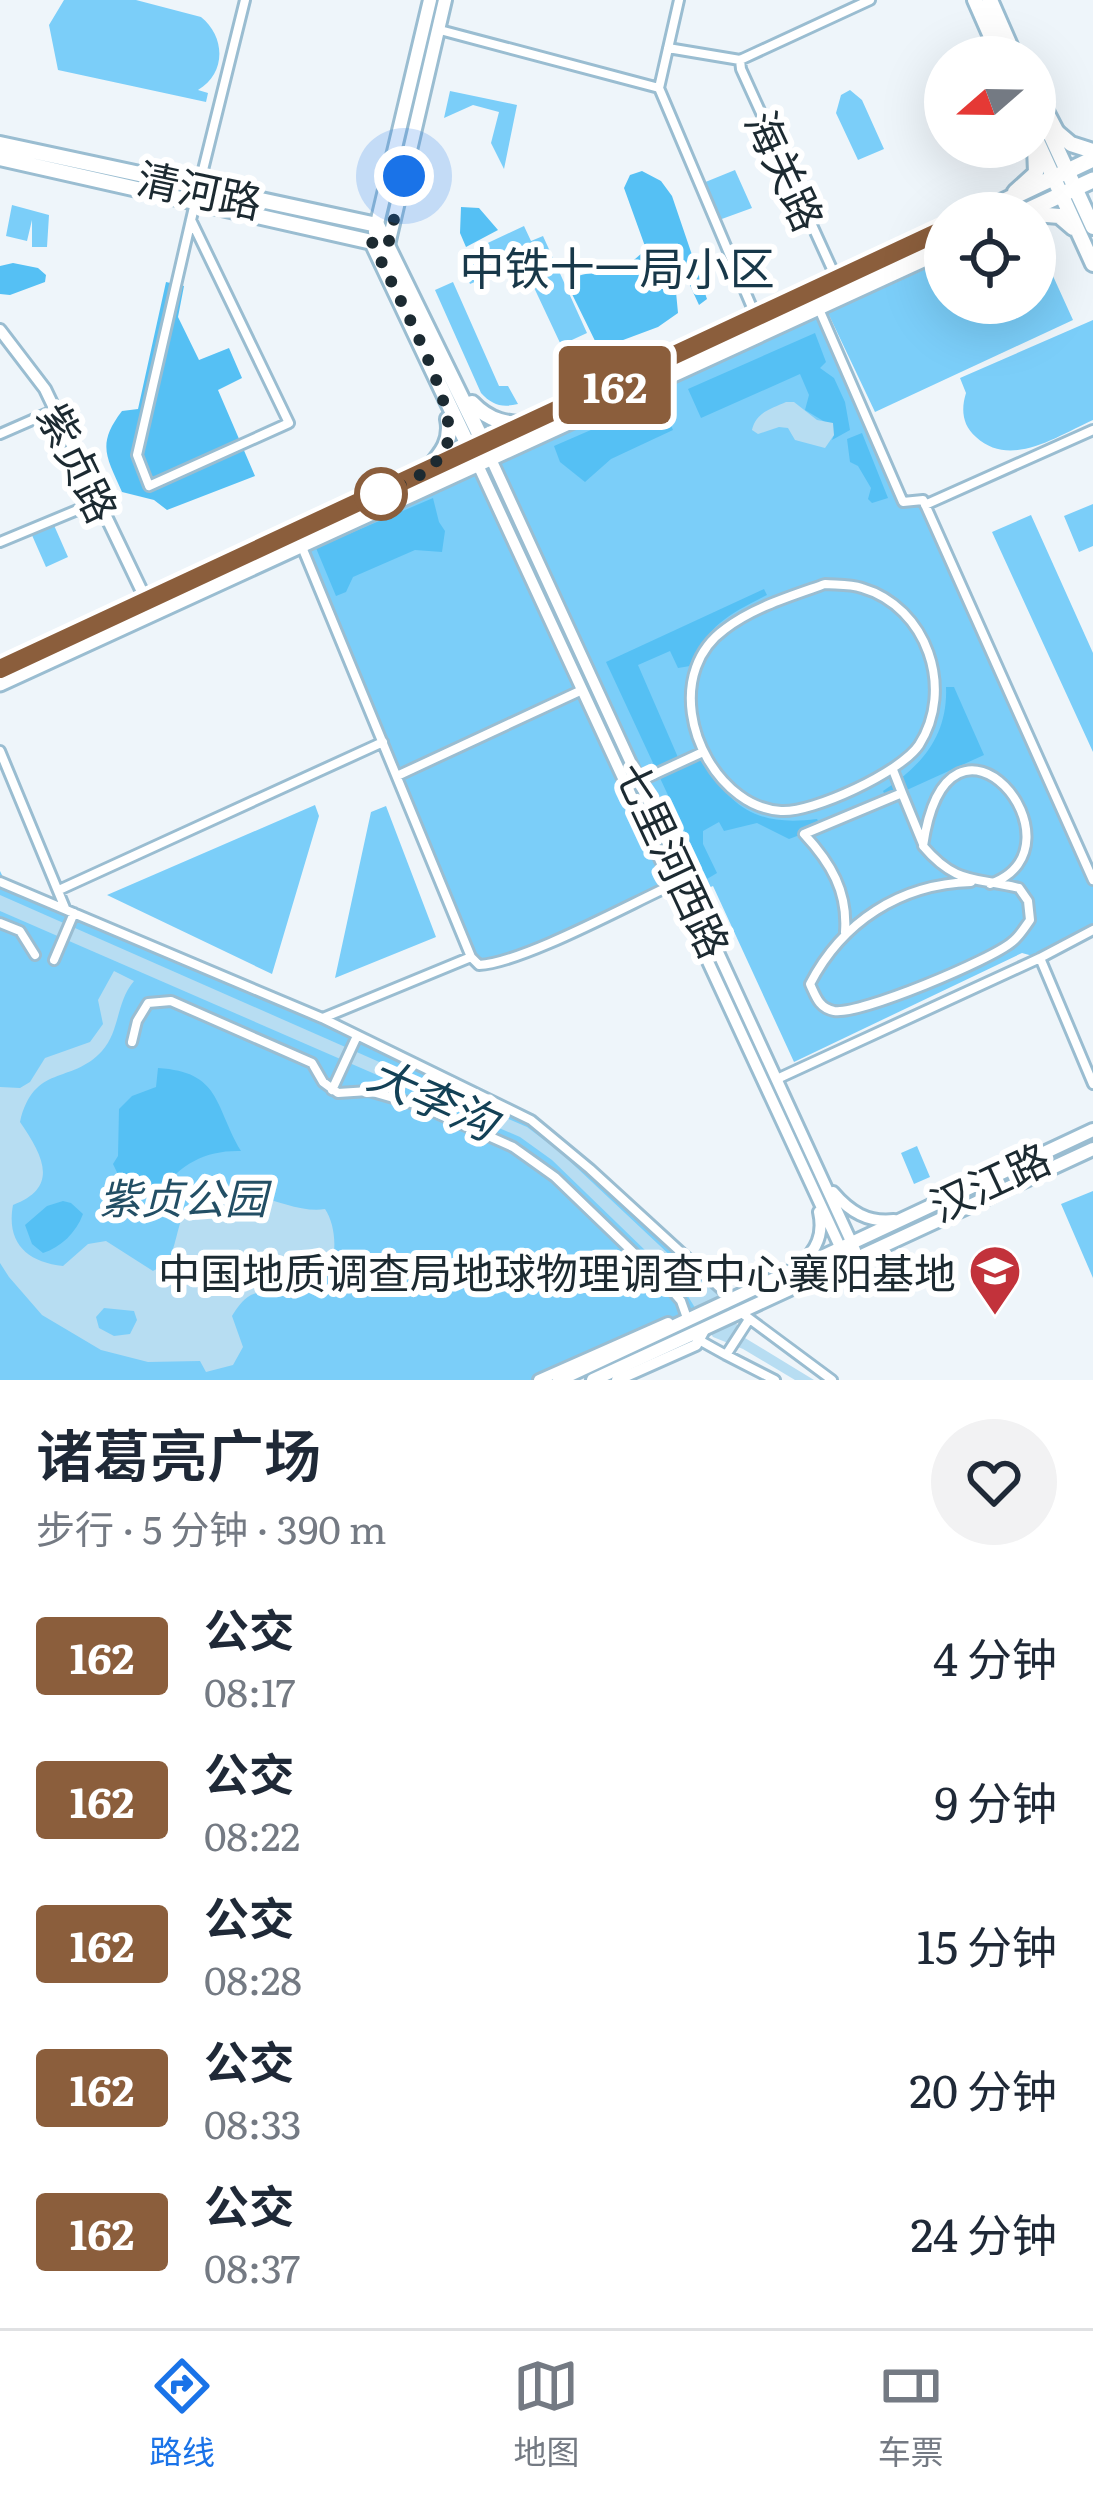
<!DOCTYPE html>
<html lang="zh">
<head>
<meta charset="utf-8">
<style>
  :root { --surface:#fff; --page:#f2f2f3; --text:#1f2937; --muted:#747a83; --line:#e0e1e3; --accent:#1a73e8 }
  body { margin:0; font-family:Literata,"Noto Sans SC",serif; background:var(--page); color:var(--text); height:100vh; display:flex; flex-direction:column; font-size:45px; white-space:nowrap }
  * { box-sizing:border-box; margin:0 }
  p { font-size:39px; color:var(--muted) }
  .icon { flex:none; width:66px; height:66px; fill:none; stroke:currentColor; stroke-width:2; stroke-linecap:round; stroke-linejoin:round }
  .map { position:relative; height:1380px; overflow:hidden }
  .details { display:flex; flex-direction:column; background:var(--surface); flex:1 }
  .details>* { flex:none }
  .badge { padding:0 24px; border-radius:9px; font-size:42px; line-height:78px }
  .needle { width:78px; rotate:250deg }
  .controls { position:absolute; left:924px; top:36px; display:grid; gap:24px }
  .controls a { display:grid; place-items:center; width:132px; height:132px; border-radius:50%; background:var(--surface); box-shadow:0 12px 48px #0002; font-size:60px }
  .you { position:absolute; width:60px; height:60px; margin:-30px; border:9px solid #fff; border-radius:50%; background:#1a73e8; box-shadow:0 0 0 18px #1a73e833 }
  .map>.badge { position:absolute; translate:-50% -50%; box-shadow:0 0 0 6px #fff }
  .round { display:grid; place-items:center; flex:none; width:126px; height:126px; border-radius:63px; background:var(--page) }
  .summary { display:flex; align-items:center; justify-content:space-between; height:204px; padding:0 36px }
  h1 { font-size:57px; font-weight:600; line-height:90px }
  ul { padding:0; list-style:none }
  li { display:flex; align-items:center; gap:36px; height:144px; padding:0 36px }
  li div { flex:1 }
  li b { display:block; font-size:45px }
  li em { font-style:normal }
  li .badge { min-width:132px; font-weight:700; text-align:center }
  .menu { display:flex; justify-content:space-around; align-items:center; height:168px; border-top:3px solid var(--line); background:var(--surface); font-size:33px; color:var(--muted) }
  .menu a { display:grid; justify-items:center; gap:6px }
  .menu .on { color:var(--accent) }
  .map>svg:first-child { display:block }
</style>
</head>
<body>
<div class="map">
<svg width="1093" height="1380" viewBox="0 0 1093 1380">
  <rect width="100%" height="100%" fill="#eef5fa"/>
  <path fill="#7bcef9" d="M64,0H136L201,17C226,37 226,74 198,90L208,93L206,102L58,70L49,25Z
    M850,90L862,100L884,149L858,160L836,113L841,95Z
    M450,91L517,105L504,169L491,143L499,112L473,105L444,118Z
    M735,170L752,208L719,220L703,183Z
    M12,205L49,215L47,247H32V220L27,241L6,236Z
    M524,226L531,241L543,236L587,333L561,345L522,262L470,284L458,257Z
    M1035,259L1053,276L1073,320L875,412L828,313L945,260V303H1035Z
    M453,282L499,386H508L518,404C502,408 492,405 481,393L435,290Z
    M818,307L903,501L923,500L1093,881V930L1040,958L1022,953L794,1062L713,886L689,896L491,459Z
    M1093,320V420C1057,436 1011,469 976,437C962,425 961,409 966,393L960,378Z
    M478,465L672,885C610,914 546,950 479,965L471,957L301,546Z
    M1093,504V546L1079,552L1064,516Z
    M1031,515L1093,653V752L992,532Z
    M53,523L68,557L46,567L31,533Z
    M315,805L319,816L272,974L107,895Z
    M386,806L436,937L335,978L371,812Z
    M0,871L6,883L322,1018L531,1120L734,1301L558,1380H0Z
    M917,1146L930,1177L914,1184L901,1153Z
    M1093,1191V1278L1061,1204Z"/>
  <path fill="#55c0f4" d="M642,171L661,181L672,196L707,299L699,305L676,255L669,253L662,262L676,292L678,313L658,327L599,349L571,292L572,278C607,265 613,282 646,249L624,188L630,175Z
    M461,207L479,208L498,230L466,247L460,233Z
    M13,263L38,268L46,275L45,282L10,295L0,294V266Z
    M166,282L184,286L178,317L199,360L229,348L242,378L218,390L255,476L167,510L154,500L122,492C107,457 96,445 122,411L138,409Z
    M815,333L826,362L820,368L834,378L845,402L850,430L832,440L834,435L825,422L805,410L809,395L800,374L701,418L688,389Z
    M660,400L673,430L611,459L585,482L560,462L554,446Z
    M862,433L888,498L872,503L868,499L871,488L858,466L850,462L847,439Z
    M433,498L439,522L445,531L442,552L415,550L353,577L346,592L336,596L316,548Z
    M764,589L767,595C728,615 709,624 690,666L678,668L670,651L638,665L680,762L697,754C731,806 753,827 817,819L821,827L789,839L757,823L724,831L719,822L703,831V844L717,873L707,879L606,662Z
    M946,687H954L984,755L887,799L883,791C922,766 948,735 946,687Z
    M158,1068C221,1072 214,1105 241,1151C207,1150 181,1163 161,1191L145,1195L125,1189L113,1164L118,1156L119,1109L132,1096L156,1087Z
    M63,1201L71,1203L83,1214C76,1233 61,1247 43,1253L32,1244L25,1225L47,1206Z"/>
  <path fill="#b7ddf2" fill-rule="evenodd" d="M786,402H794L817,420L833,423L834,435L825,448L795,440L788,428L779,427L758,434L752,430C756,412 771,409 786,402Z
    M0,895L527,1127L560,1152L691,1275L708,1284L721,1298L745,1338L814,1380H795L743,1349L713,1337L681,1285L552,1160L520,1137L0,911Z
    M114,971L134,981C116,1002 120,1031 102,1051C71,1085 34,1063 20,1122C42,1154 61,1187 13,1205C6,1243 27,1262 63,1266L88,1244L106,1241L153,1271L167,1263C178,1244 177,1218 191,1201C220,1166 284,1216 325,1209C340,1231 339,1281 307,1291C289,1296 268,1287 251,1295C242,1300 237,1308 232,1316L243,1347L233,1365L206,1372L200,1361L148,1362L101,1350L42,1315L9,1277L0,1263V1087L20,1088L30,1082L45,1058L90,1042L103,1024L98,1000ZM104,1308L134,1311L137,1320L130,1334L114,1336L99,1328L96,1317Z"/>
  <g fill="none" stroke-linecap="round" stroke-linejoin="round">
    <g stroke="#9abdd1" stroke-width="14">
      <path id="minor" d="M679,0L659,88L756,317
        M440,30L659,88
        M668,48L740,60L870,0
        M740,60L741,69L837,280
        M199,186L245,0
        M191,220L289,423L149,486L137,455L191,220L195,203
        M819,309L903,502L923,500L1093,880
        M0,434L55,410
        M925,505L1093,430
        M0,542L99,501
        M302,547L471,957L479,965C522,963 628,905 672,885
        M825,584C837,585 850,584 862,588C927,607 955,689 919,745C901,772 813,813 781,811C766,810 751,804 739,795C689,758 668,670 725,629C754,607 791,596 825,584Z
        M0,751L65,908
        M893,770L902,793
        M397,776L582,690
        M640,781L703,752
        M0,882L322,1018L531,1120L590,1169L731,1298
        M971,882C900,884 842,922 810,984C816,997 819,1008 834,1011C860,1015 991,960 1012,942C1019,937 1025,927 1030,920L1028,901L1019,888C975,877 956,885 923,846C948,672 1093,847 990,884
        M59,890L383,742
        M0,923L20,931L35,955
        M1093,930L1040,958L1093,1084
        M845,932C848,892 831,863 804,834L902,793L923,844
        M54,960L74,913
        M323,1018L471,957
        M132,1042L137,1021L148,1003L171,1001L312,1063L323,1082L338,1093L369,1091L421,1106L513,1147L555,1177L668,1286L681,1301L687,1318
        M777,1079L1040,958
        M332,1090L357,1036
        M743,1314L832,1380
        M748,1321L726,1355L775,1380
        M699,1340L726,1355"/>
    </g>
    <g stroke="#9abdd1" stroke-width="16">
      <path id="tertiary" d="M1035,86L1059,132
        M0,330L45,389L147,602
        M491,459L855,1250
        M478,465L848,1264
        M833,1192C850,1212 868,1223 894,1220
        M800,1264C817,1250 824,1234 819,1212
        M539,1380L668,1323
        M617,1380L696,1345L703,1332"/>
    </g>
    <g stroke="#9abdd1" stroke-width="18">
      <path id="secondary" d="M375,232L430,0
        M382,244L388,245L445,0
        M559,1380L1093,1130
        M593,1380L1093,1149"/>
    </g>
    <g stroke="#9abdd1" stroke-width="20">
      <path id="primary" d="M975,0L1000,57
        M990,0L1015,57
        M1035,101L1093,227
        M1051,127L1071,144L1093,151
        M1035,137L1093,264
        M0,144L377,225L490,456
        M0,158L372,242L476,462
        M1015,192L1036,173L1035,147
        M1035,214L1059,216L1073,228
        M472,403C490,422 507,424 532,425
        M425,473C439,456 453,443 448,419"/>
    </g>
    <g stroke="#9abdd1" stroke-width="21">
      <path id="trunk" d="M979,213L1093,159
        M1022,213L1093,180
        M0,669L487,446L945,229
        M0,683L945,249"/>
    </g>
    <use href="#minor" stroke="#fff" stroke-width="8"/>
    <use href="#tertiary" stroke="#fff" stroke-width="10"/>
    <use href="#secondary" stroke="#fff" stroke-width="12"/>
    <use href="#primary" stroke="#fff" stroke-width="14"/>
    <use href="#trunk" stroke="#fff" stroke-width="15"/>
  </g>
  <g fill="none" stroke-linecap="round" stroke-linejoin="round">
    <g stroke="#fff" stroke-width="27">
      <path id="line" d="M0,669L945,229"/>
    </g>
    <use href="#line" stroke="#8b5e3c" stroke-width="18"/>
    <path stroke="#1c2a31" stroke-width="12" stroke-dasharray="0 21.6" d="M381,494C407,482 436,472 447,444C461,407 390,283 372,242L388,245L404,176"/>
  </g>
  <defs>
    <g id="university-pin" transform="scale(2.7)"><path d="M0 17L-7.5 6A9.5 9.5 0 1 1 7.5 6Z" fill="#c2323b" stroke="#fff"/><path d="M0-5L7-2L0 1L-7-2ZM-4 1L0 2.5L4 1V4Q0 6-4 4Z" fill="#fff"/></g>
  </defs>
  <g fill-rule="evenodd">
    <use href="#university-pin" x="995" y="1271"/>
  </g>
  <circle fill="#fff" stroke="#8b5e3c" stroke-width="6" cx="381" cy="494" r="24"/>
  <g text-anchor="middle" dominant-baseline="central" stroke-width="12" stroke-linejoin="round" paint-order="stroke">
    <g font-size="42" fill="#1c2a31" stroke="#fff">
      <text transform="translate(787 170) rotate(65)">海关路</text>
      <text transform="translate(200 188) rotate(12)">清河路</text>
      <text transform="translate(80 462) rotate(64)">紫贞路</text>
      <text transform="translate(675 859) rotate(65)">七里河西路</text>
      <text transform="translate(989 1180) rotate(-25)">汉江路</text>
    </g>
    <g font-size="42" font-style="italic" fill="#234f65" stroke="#fff">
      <text x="183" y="1196">紫贞公园</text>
    </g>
    <g font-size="42" fill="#1c2a31" stroke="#fff" text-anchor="end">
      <text x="956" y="1271">中国地质调查局地球物理调查中心襄阳基地</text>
    </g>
    <g font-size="45" fill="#183849" stroke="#fff">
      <text x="617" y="265">中铁十一局小区</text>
    </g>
    <g font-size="45" font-style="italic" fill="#134156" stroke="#fff">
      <text transform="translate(434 1096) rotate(24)">大李沟</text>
    </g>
  </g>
</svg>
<div class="controls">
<a><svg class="needle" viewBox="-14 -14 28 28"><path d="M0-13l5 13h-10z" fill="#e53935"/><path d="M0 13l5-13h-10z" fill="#747a83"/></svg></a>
<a><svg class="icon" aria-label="locate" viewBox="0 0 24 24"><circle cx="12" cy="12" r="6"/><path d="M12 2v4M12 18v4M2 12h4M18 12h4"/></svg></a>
</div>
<div class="you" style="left:404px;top:176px"></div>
<b class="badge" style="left:615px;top:385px;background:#8b5e3c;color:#fff">162</b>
</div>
<section class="details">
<div class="summary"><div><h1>诸葛亮广场</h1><p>步行 · 5 分钟 · 390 m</p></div><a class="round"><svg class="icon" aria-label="heart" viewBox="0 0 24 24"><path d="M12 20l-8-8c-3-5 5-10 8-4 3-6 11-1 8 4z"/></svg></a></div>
<ul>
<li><span class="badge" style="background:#8b5e3c;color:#fff">162</span><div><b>公交</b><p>08:17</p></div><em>4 分钟</em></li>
<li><span class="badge" style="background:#8b5e3c;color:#fff">162</span><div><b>公交</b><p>08:22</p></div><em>9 分钟</em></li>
<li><span class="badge" style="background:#8b5e3c;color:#fff">162</span><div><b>公交</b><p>08:28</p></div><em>15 分钟</em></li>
<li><span class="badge" style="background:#8b5e3c;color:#fff">162</span><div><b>公交</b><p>08:33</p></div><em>20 分钟</em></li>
<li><span class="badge" style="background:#8b5e3c;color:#fff">162</span><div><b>公交</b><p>08:37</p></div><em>24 分钟</em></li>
</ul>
</section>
<nav class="menu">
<a class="on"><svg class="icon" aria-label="directions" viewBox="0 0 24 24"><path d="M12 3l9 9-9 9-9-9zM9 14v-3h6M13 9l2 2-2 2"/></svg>路线</a>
<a><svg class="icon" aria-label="map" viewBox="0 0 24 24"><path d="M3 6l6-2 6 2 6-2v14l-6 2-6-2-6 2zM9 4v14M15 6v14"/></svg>地图</a>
<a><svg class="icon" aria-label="tickets" viewBox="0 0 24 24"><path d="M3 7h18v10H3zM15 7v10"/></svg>车票</a>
</nav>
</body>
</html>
